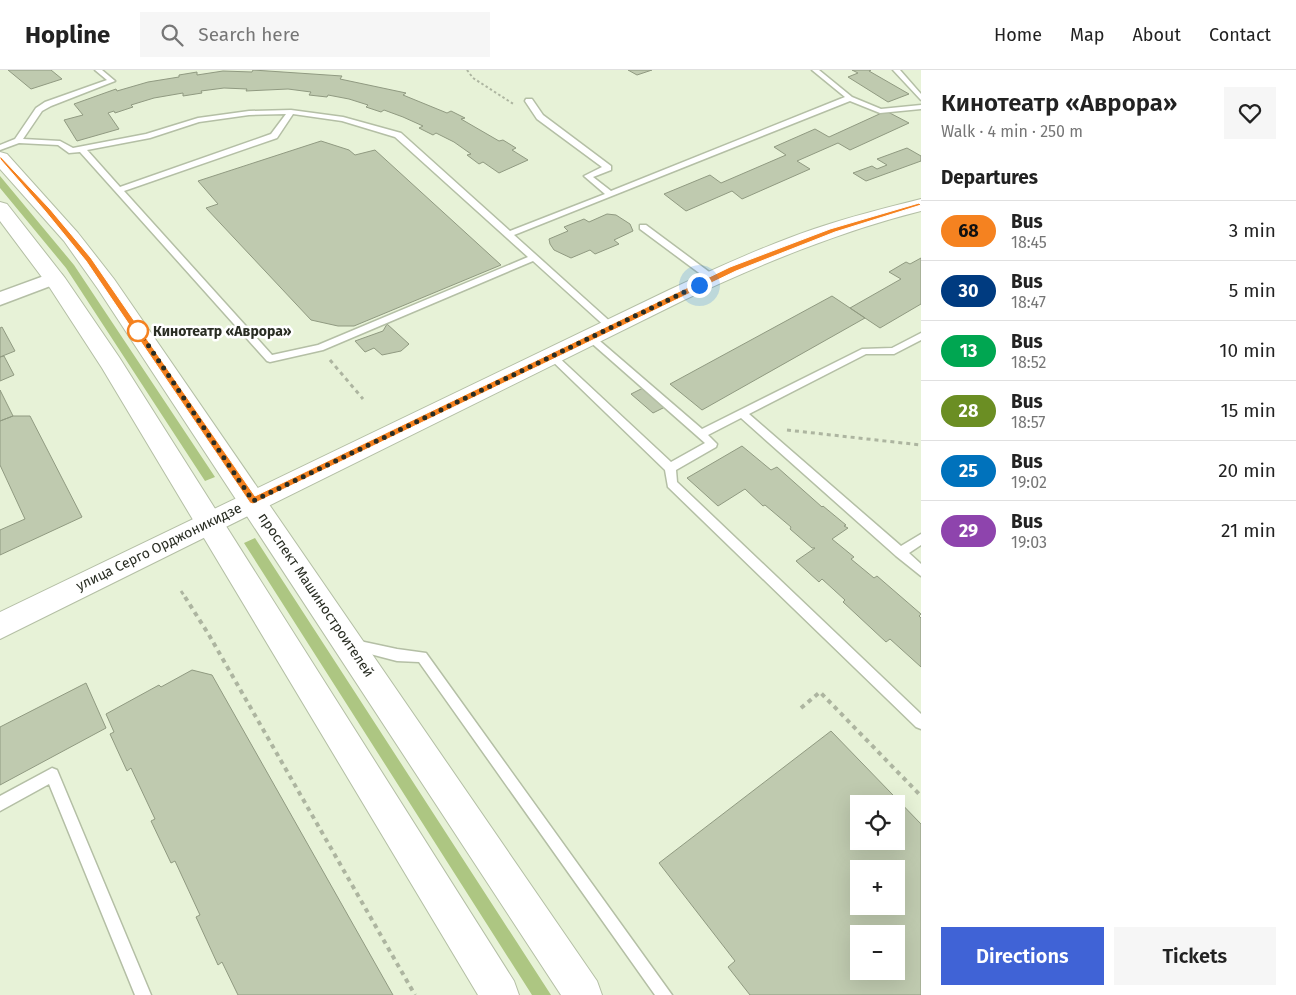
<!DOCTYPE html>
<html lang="en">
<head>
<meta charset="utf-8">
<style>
  :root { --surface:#fff; --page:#f6f6f6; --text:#222; --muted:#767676; --line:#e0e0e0; --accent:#4063d6 }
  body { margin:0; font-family:"Fira Sans",sans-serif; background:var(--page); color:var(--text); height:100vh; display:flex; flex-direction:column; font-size:19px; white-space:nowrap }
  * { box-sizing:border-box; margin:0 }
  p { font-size:16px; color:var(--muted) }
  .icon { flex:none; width:28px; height:28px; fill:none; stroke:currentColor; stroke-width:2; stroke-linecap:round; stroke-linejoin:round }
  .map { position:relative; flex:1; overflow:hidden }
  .drawer { display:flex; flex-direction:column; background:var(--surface); width:375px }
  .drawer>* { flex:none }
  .badge { padding:0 10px; border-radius:16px; font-size:18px; line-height:32px }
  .fabs { position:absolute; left:850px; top:725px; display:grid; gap:10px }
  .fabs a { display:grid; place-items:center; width:55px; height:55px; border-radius:0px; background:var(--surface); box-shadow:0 5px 20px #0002; font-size:25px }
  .you { position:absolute; width:25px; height:25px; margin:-12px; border:4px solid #fff; border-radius:50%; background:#1a73e8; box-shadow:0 0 0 8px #1a73e833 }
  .map>.badge { position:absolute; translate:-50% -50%; box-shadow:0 0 0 2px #fff }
  h2 { padding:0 20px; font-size:19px; line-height:45px }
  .round { display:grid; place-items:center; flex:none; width:52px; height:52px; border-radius:0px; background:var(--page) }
  .summary { display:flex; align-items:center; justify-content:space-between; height:85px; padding:0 20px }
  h1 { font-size:24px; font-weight:600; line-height:38px }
  .cta { display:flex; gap:10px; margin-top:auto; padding:10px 20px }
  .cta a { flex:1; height:58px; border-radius:0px; background:var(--accent); color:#fff; font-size:20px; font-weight:600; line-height:58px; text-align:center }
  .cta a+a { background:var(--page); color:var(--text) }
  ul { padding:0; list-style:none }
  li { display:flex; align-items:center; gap:15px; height:60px; padding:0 20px; border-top:1px solid var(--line) }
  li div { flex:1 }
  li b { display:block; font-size:19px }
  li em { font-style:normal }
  li .badge { min-width:55px; font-weight:700; text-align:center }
  header { display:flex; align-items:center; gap:30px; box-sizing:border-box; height:70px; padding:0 25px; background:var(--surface); border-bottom:1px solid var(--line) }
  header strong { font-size:24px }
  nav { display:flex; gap:28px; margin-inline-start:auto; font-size:18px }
  .search { width:350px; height:45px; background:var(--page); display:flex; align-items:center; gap:12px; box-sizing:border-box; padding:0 18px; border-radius:0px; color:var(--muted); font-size:19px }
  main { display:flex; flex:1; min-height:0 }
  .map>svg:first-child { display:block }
</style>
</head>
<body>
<header>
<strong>Hopline</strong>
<div class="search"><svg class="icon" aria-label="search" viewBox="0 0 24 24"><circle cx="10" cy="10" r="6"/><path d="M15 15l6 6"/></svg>Search here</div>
<nav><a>Home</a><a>Map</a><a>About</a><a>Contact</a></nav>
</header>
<main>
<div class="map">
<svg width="921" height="925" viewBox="0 0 921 925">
  <rect width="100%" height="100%" fill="#e7f2d7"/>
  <path fill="#adc682" d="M0,106L74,195L215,407L205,411L66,198L0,118Z
    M255,468L551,925H532L244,473Z"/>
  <path fill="#bfcaaf" stroke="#909a81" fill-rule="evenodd" d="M8,0H51L62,9L31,19Z
    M253,0L342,6L340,9L406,23L403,25L447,43L451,41L465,48L461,49L499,71L503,70L516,78L512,80L528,90L499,103L483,92L479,94L467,85L471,84L454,72L436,63L433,65L419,58L423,56L403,47L384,40L381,42L366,37L368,35L349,29L328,25L327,27L309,25L311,22L288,19L246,21L247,19L224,18L201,21L202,23L183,26V23L154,28L131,35L133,37L115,43L114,41L108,43L119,59L77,71L64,50L83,45L74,34L116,19L117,21L148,12L179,7V5L197,2V5L223,1L252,2Z
    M628,0H652L637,5Z
    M852,0H871L869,1L909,24L888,32L848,7L858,3Z
    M886,41L909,53L850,80L838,73L797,91L810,99L742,129L732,121L686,141L664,124L710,105L721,113L786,85L774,77L815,59L829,67Z
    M321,71L349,80L355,85L375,80L501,195L354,256H338L311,250L206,138L218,134L198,111Z
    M907,78L921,86V91L866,111L853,103L872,96L877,99L887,95L877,89Z
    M607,144L616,145L630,154L633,161L614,170L619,174L595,184L590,180L571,188L554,180L550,174L549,169L568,161L564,157L584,149L589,152Z
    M921,188V234L880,258L850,238L901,209L889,202L906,192L910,194Z
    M832,226L865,248L702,340L670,314Z
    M387,254L409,274L401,281L382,285L374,278L365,282L355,271L383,261Z
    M2,257L15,281L0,287V258Z
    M4,286L14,305L0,311V287Z
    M643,318L665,337L653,343L631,324Z
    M0,320L13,346L0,351Z
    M13,346H30L82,447L0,485V460L25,449L0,395V351Z
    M742,376L771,400L777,397L822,437L823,436L846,455L844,456L848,458L832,469L854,487L851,489L874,508L877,506L921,544L919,546L921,548V597L890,569L886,572L843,532L845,530L822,509L819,512L796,491L815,478H812L790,459L791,457L765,435L763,436L745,419L718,436L687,408Z
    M192,600L212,605L393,925H238L222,892L218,895L196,847L200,845L175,791L171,793L151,751L155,749L131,698L127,701L110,664L114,662L106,644L159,615L161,617Z
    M86,613L106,658L0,715V657Z
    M831,661L921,754V925H750L728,897L735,891L659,793ZM859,734H896V771H859ZM859,799H896V836H859ZM859,864H896V901H859Z"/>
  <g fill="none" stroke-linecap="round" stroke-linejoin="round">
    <g stroke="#b4bfa5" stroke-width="3">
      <path id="service" d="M95,0H102L115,11L51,36L42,41L23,69L60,71L73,78L146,64L198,48L249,41L291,40L343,47L401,63L510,161L605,124L584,106L602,97L537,49L525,31L526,29H532L543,45L611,96V100L593,107L611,121L845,27L812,0H819L852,27L881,39L921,35V39L880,43L850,31L514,165L614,255V259H608L533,191L323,280L270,292L267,291L80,82L69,83L58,75L19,73L0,80V75L15,69L36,38L45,32L107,10ZM286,44L271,64L120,117L87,80L150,68L199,52L249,45ZM293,44L342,51L395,67L528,187L318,275L272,285L124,121L277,68Z
        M893,0H900L921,24V30Z
        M640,155H646L716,207V211H710L640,159Z
        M921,263V270L894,284H866L749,344L901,476L921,464V475L909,483L921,494V506L896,486L741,348L708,365L717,374L716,377L676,400L677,412L921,644V659L916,657L668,417L665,400L547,286L549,284H555L671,392L705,373L588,270V266H594L702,359L862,279L892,278Z
        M355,570L397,579L426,583L672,925H655L419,592L397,591L351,579L349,575L351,571Z
        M52,698L57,700L151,925H135L49,714L0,741V726Z"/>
    </g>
    <g stroke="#b4bfa5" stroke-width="3">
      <path id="minor" d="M55,202L61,204L64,208L61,212L0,235V222Z"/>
    </g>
    <g stroke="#b4bfa5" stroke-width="2">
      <path id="tertiary" d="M921,129V141C838,162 761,194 684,230L0,569V542L669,220C716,198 764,176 814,159C849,147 885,138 921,129Z"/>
    </g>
    <g stroke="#b4bfa5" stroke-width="2">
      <path id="secondary" d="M0,82L7,84L78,163L114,209L597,911L602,925H561L98,219L64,171L0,99Z
        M0,132L7,134L65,208L119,287L514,911L519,925H478L102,298L50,218L0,151Z"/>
    </g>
    <path stroke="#adb5a0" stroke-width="2" stroke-dasharray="2.5 2.5" stroke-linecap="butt" d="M467,0L473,8L515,35"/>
    <path stroke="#adb5a0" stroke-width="3" stroke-dasharray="4 4" stroke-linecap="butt" d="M330,290L363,329
      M787,360L921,375
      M181,521L186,528"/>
    <path stroke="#adb5a0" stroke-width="4" stroke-dasharray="4.5 4.5" stroke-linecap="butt" d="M185,527L209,565L415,925
      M801,638L820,622L921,726"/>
    <use href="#service" fill="#fff" fill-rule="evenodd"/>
    <use href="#minor" fill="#fff" fill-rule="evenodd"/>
    <use href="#tertiary" fill="#fff" fill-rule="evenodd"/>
    <use href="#secondary" fill="#fff" fill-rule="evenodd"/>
  </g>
  <path fill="#f58220" stroke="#fff" d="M0,86L50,139L91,188L255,426L730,197L830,159L919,133L921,135L835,162L736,201L253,434L250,433L86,191L45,141L0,89Z"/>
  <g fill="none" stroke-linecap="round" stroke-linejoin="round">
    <path stroke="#292d23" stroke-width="5" stroke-dasharray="0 9" d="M138,261L136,257L253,431L699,215"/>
  </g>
  <circle fill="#fff" stroke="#f58220" stroke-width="2.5" cx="138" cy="261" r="10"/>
  <g text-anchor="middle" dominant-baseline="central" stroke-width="5" stroke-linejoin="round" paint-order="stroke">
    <g font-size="14" font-weight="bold" fill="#292d23" stroke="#fff" text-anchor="start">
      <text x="153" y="261">Кинотеатр «Аврора»</text>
    </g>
    <g font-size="14" fill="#292d23" stroke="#fff">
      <text transform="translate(159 477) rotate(-26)">улица Серго Орджоникидзе</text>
      <text transform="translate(316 525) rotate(56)">проспект Машиностроителей</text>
    </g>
  </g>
</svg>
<div class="fabs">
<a><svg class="icon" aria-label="locate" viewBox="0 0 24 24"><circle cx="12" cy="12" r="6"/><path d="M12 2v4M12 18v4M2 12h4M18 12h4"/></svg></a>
<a>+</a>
<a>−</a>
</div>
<div class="you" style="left:699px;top:215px"></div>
</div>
<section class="drawer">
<div class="summary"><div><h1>Кинотеатр «Аврора»</h1><p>Walk · 4 min · 250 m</p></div><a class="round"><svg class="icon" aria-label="heart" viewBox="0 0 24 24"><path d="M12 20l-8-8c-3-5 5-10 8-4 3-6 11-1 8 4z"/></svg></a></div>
<h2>Departures</h2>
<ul>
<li><span class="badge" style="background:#f58220;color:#111">68</span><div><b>Bus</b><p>18:45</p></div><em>3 min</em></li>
<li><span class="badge" style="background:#003b80;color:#fff">30</span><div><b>Bus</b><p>18:47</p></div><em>5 min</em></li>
<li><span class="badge" style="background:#00a651;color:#fff">13</span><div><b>Bus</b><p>18:52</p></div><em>10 min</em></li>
<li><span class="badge" style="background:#6b8e23;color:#fff">28</span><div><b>Bus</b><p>18:57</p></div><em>15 min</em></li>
<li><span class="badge" style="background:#0072bc;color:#fff">25</span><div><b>Bus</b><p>19:02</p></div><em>20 min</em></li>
<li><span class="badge" style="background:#8e44ad;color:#fff">29</span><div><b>Bus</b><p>19:03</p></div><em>21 min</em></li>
</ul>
<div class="cta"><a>Directions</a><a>Tickets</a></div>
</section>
</main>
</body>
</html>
